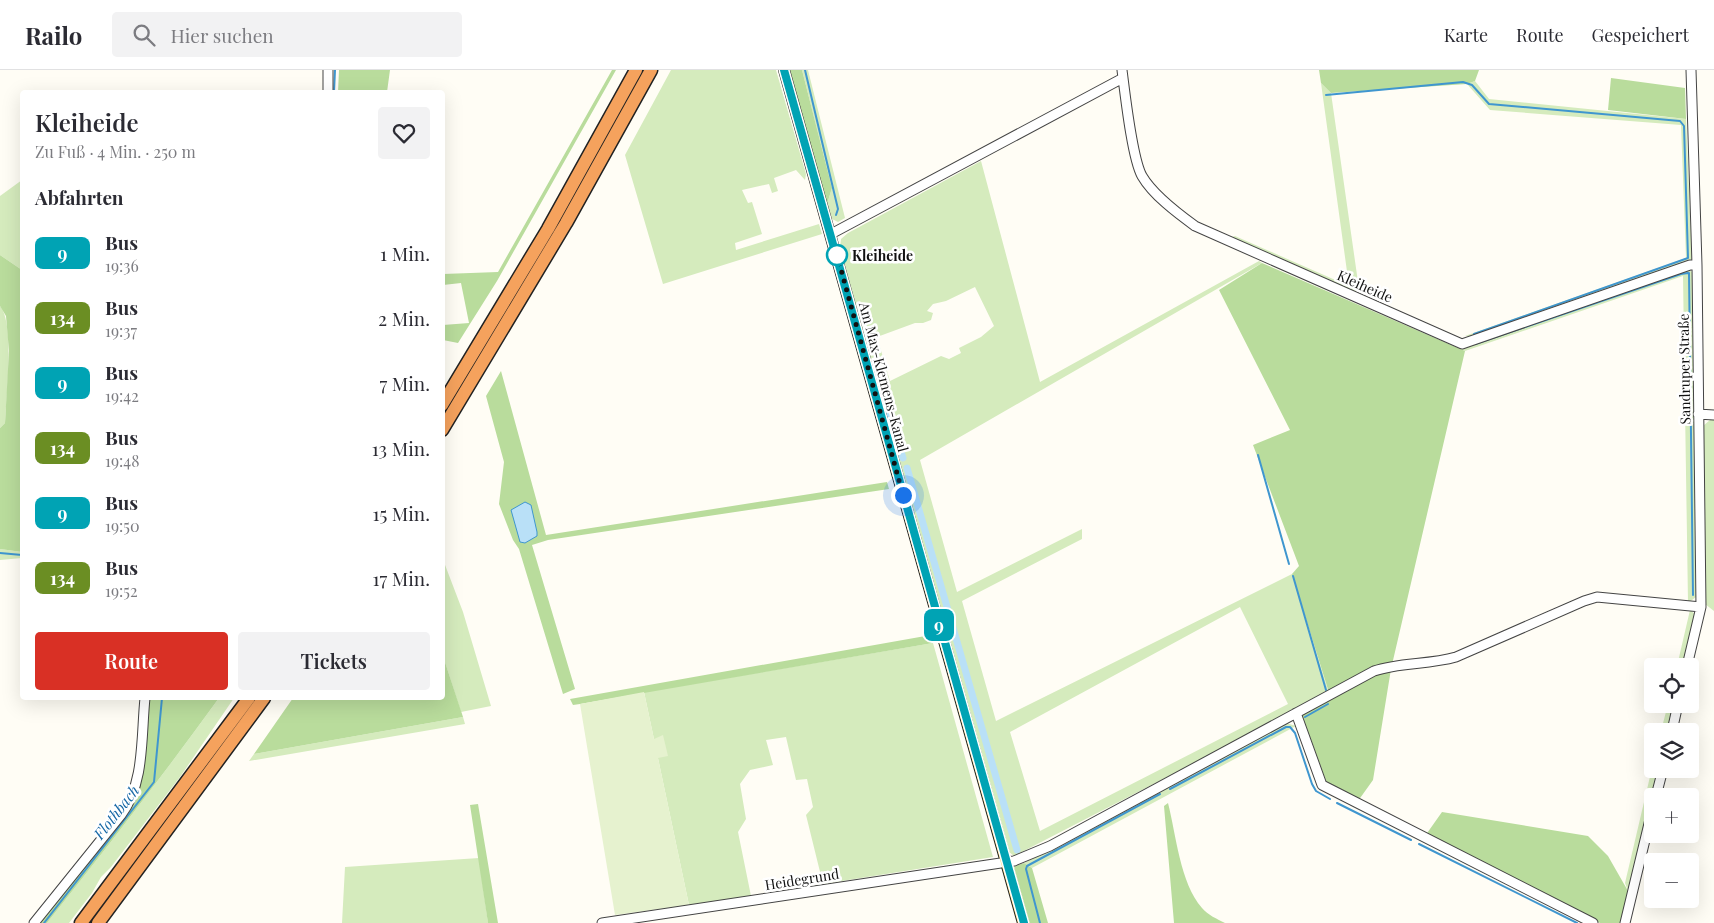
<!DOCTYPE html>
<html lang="de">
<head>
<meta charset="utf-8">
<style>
  :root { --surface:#fff; --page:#f2f2f3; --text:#2b2b33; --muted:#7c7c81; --line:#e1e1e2; --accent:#d93025 }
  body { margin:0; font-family:"Playfair Display",serif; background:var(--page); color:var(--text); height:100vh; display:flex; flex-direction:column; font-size:19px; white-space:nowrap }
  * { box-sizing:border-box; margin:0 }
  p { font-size:16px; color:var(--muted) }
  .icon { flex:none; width:28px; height:28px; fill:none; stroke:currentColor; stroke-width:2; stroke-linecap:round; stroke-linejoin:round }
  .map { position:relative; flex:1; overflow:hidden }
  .sheet { position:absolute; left:20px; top:20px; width:425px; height:610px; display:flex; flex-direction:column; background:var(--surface); border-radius:5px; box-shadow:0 5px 20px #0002 }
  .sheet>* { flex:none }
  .badge { padding:0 10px; border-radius:8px; font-size:18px; line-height:32px }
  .controls { position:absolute; left:1644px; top:588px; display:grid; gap:10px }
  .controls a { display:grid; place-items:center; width:55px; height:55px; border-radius:5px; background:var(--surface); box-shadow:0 5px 20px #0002; font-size:25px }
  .you { position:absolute; width:25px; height:25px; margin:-12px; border:4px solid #fff; border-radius:50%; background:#1a73e8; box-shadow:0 0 0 8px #1a73e833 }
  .map>.badge { position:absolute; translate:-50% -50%; box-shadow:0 0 0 2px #fff }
  h2 { padding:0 15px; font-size:19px; line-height:45px }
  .round { display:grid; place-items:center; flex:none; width:52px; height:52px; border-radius:5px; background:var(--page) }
  .head { display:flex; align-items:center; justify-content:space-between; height:85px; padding:0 15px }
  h1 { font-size:24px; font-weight:600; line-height:38px }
  .action { display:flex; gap:10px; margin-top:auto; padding:10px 15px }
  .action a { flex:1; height:58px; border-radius:5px; background:var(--accent); color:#fff; font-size:20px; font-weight:600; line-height:58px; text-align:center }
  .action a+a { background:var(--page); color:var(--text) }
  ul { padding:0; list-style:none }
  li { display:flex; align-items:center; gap:15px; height:65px; padding:0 15px }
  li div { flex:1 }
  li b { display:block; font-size:19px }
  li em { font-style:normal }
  li .badge { min-width:55px; font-weight:700; text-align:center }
  header { display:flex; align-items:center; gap:30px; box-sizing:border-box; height:70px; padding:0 25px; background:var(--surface); border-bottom:1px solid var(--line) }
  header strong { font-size:24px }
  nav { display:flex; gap:28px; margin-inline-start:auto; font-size:18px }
  .search { width:350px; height:45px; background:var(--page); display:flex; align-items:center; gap:12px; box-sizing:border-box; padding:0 18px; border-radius:5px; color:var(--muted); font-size:19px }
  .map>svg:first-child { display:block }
</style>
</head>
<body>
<header>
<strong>Railo</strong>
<div class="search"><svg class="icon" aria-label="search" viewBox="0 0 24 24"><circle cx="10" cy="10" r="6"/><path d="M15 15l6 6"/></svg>Hier suchen</div>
<nav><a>Karte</a><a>Route</a><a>Gespeichert</a></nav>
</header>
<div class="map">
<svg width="1714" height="853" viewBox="0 0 1714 853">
  <rect width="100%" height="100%" fill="#fffdf5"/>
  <path fill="#d5ebbd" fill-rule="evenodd" d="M671,0H776L806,104L805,110L796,100L774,108L778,121L772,123L769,114L742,120L748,133L752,132L762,164L735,173L736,180L819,154L822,164L663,214L625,85Z
    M802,0H808L845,148L838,152L832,149L827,134L832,118Z
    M1475,11L1489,29L1686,49L1692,189L1472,266H1465L1686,188L1681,55L1490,40L1467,14Z
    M1321,13L1331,23L1359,219L1355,222L1229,168L1235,166L1349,216Z
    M981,91L1040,312L1259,191L1262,193L920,390L957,522L1082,459V469L962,531L996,651L1292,504L1328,620L1324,626L1014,786L1009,782L889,359L840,178L841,169L848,163ZM975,217L994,256L981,267L959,278L961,283L949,289L941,286L890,311L877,267L915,253H923L931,250L933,243L927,241L933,234L946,231ZM1240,537L1288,634L1040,761L1010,662Z
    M22,110V200L0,185V126Z
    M1688,199L1692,202L1696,527L1688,533L1683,206L1465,281L1458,278Z
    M0,236C15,253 6,329 5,353L0,358Z
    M1710,350H1714V541L1705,534L1703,356Z
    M0,479L22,482V488L0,490Z
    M442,487L463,542L491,636L461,642L443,586Z
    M1690,540L1695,544L1683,596H1677Z
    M933,573L993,787L823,814L806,745L813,737L807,709L796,710L786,667L766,670L773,695L750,700L740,714L746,749L738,762L751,826L689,835L644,622Z
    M219,628H234L180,707L111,797L101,807L92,823L69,853H47C106,779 164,704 219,628Z
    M1668,634H1674L1668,661H1661Z
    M463,647L465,654L249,691L254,684Z
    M1286,653L1296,656L1032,798L1024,793Z
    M1652,698L1659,699L1628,821L1625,813Z
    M479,788L488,853H342L345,797Z"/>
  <path fill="#b9dc9c" d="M339,0H390L387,22H338Z
    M612,0H616L497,211L458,273L443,270V255L469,253L461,213L443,215V204L498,202Z
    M790,0H802L832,118L827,134Z
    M1319,0H1479L1475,11L1467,14L1331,23L1321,13Z
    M1611,8L1685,18L1686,49L1608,40Z
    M0,185L22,200V482L0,479V358L5,353L9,281L6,246L0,236Z
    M1262,193L1465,281L1391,599L1373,710L1358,731L1326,711L1302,645L1331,629L1292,504L1299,496L1253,375L1290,360L1219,220Z
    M501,301L546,465L887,412L889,419L548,470L532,475L575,619L563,624L519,479L513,470L499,434L504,392L486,326Z
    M931,565L933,573L580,634L573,635L570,629Z
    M443,586L463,647L254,684L293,628H442Z
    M147,628H219C164,704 106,779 47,853H36L130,735Z
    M1168,733C1176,764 1180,813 1202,838C1208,845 1217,849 1225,853H1174L1164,736Z
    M478,734L498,853H488L470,735Z
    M1442,742L1588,766L1608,786L1628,821L1621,853H1600L1425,766Z
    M1024,793L1032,798L1048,853H1027L1013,800L1015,796Z"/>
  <path fill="#e6f2cf" d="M644,622L654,669L663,665L668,686L658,688L689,835L615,845L580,634Z"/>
  <path fill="#b9e0f7" stroke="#3f96cf" d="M525,432L531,435L537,462V466L525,473L520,472L511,440Z"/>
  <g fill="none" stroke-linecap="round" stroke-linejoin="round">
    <path stroke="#3f96cf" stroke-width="2" d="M805,0L838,139L836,145
      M334,22L335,0
      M1326,25L1463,12L1472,15L1489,34L1680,51L1684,56L1688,188L1474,264
      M1689,203L1693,525
      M1475,274L1681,204L1688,203
      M1258,385L1289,494
      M0,483L22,485
      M1293,506L1326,620
      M1305,647L1328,634
      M1170,719L1286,657H1290L1295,663L1312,714L1316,721L1330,729
      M1337,733L1411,770
      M1419,774L1577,853
      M44,853L154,712L162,628
      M1040,853L1026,799L1027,796L1160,724"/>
    <path stroke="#b9e0f7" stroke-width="7" d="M886,332L903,388
      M907,398L1017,780"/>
    <g stroke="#444" stroke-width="11">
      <path id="minor" d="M1122,0C1125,23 1132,88 1142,106C1153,125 1177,143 1195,156L1462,274L1690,195H1697
        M328,22V0
        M831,164L1123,8
        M1698,344L1714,345
        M1687,596L1701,537L1697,195L1691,0
        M1296,643L1322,715L1593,853
        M1672,661L1678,634
        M1656,726L1663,699
        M34,853L121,745C145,713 141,666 145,628
        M602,853L1014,791L1050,776L1374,601C1400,592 1428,595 1456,587L1584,531L1597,527L1701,537
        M1625,853L1652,741"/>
    </g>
    <g stroke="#222" stroke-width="12">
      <path id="major" d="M784,0L1023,853"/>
    </g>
    <g stroke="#222" stroke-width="15">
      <path id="highway" d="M442,335L548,159L636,0
        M442,360L566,153L651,0
        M81,853L249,628
        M98,853L264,628"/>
    </g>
    <use href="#minor" stroke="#fff" stroke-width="9"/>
    <use href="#major" stroke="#f9d66b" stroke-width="10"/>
    <use href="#highway" stroke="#f5a25d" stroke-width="12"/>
  </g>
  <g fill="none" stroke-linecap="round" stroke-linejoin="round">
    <g stroke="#fff" stroke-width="11">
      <path id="line" d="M784,0L1024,853"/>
    </g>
    <use href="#line" stroke="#00a3b4" stroke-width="8"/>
    <path stroke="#111" stroke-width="5" stroke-dasharray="0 9" d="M837,185L903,425"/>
  </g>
  <circle fill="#fff" stroke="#00a3b4" stroke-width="2.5" cx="837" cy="185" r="10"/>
  <g text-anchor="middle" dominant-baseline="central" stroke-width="5" stroke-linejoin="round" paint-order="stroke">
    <g font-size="14" font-weight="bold" fill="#111" stroke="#fff" text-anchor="start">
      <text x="852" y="185">Kleiheide</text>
    </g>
    <g font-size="14" fill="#111" stroke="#fff">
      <text transform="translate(1365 216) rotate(24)">Kleiheide</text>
      <text transform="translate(1684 299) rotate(-91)">Sandruper Straße</text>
      <text transform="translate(884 307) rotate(75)">Am Max-Klemens-Kanal</text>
      <text transform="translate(802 809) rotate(-9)">Heidegrund</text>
    </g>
    <g font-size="15" font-style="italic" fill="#1768a6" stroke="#fff">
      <text transform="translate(116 742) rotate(-52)">Flothbach</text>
    </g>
  </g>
</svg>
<div class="controls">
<a><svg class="icon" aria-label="locate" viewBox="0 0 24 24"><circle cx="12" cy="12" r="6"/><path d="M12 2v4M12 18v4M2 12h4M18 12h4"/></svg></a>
<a><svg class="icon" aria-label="layers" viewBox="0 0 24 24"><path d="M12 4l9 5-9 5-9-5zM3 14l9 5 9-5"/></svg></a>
<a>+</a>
<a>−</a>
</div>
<div class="you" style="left:903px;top:425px"></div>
<b class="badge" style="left:939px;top:555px;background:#00a3b4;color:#fff">9</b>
<section class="sheet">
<div class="head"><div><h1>Kleiheide</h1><p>Zu Fuß · 4 Min. · 250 m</p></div><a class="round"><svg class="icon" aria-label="heart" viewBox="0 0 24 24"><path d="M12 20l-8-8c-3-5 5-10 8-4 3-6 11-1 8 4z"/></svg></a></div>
<h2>Abfahrten</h2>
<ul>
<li><span class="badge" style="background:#00a3b4;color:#fff">9</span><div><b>Bus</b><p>19:36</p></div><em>1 Min.</em></li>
<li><span class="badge" style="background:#6b8e23;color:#fff">134</span><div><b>Bus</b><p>19:37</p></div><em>2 Min.</em></li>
<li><span class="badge" style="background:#00a3b4;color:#fff">9</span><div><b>Bus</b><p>19:42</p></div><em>7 Min.</em></li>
<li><span class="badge" style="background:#6b8e23;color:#fff">134</span><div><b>Bus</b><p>19:48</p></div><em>13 Min.</em></li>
<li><span class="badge" style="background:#00a3b4;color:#fff">9</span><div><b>Bus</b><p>19:50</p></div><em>15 Min.</em></li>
<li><span class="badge" style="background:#6b8e23;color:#fff">134</span><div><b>Bus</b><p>19:52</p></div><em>17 Min.</em></li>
</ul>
<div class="action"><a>Route</a><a>Tickets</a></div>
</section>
</div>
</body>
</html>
